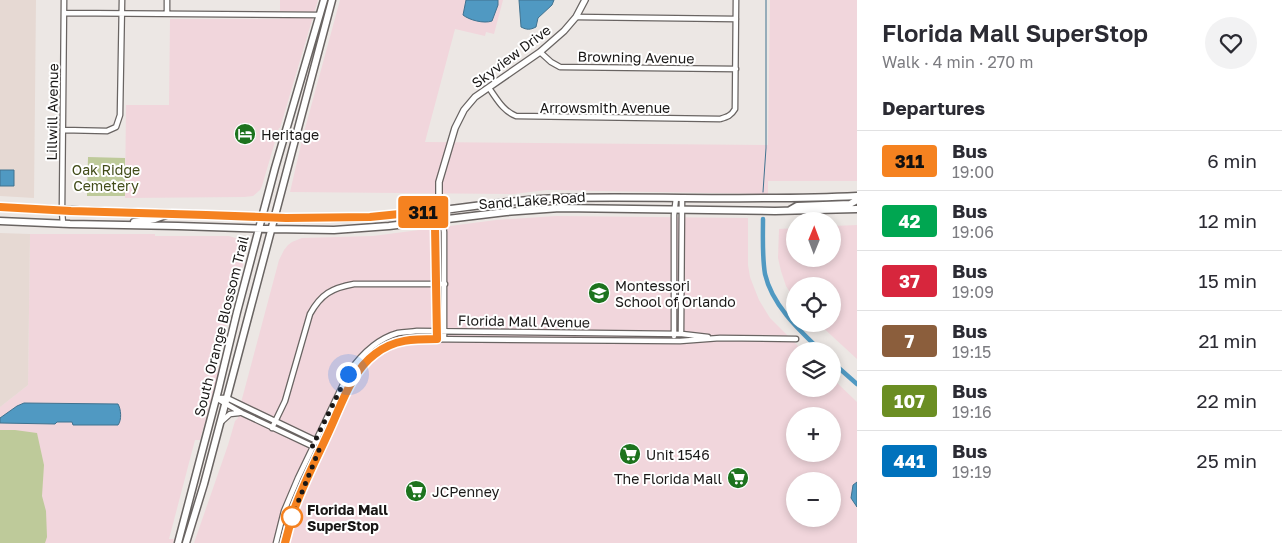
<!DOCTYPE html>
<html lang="en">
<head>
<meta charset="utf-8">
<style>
  :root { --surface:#fff; --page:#f2f2f3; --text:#2b2b33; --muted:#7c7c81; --line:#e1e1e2 }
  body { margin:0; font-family:"Golos Text",sans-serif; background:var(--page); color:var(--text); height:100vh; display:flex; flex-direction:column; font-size:19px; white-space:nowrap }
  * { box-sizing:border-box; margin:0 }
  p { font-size:16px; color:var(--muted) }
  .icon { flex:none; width:28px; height:28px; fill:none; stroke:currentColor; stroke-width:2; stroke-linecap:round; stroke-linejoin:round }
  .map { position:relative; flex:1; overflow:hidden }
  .side { display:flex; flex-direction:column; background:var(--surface); width:425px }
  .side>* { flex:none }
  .badge { padding:0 10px; border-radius:4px; font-size:18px; line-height:32px }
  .needle { width:32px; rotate:1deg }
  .tools { position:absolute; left:786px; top:212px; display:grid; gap:10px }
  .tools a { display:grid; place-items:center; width:55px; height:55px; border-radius:50%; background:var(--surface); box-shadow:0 2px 8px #0003; font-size:25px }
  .you { position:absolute; width:25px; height:25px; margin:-12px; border:4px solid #fff; border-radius:50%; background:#1a73e8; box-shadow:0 0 0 8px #1a73e833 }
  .map>.badge { position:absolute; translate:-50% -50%; box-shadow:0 0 0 2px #fff }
  h2 { padding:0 25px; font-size:19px; line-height:45px }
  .round { display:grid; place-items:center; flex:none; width:52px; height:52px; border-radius:26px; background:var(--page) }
  .overview { display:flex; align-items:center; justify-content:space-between; height:85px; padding:0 25px }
  h1 { font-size:24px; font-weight:600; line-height:38px }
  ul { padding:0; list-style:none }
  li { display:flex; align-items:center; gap:15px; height:60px; padding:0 25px; border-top:1px solid var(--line) }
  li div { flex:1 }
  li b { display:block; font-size:19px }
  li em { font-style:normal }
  li .badge { min-width:55px; font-weight:700; text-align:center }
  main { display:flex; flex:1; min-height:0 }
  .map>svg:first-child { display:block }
</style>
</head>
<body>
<main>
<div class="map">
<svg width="857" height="543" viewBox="0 0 857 543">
  <rect width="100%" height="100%" fill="#ece7e4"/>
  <path fill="#f1d6dc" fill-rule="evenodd" d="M280,0H318L280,128H279L262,186L260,190L253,196L244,197L125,198L126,105H169L170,19H280Z
    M340,0H503L494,34L486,32L485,36L455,29L425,142L768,145L770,0H857V181H768V194L547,190L514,194L290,192L303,136Z
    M556,216L748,218V265L750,277L755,290L759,300L770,318L803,351H795V389H832L833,379L857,402V543H194L228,445L235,421L238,418L242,399L279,260L284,250L288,245L292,242L302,238L373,236L496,220ZM795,416H832V454H795ZM795,481H832V519H795Z
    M857,225V359L819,324H832V286H795V300L786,286L781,271L778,258L779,229L795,228V259H832L833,226Z
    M30,234H155V236H229L239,239L244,247L245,257L215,367L220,368L200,440H195L169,539H174L173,543H0V407L28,385Z"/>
  <path fill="#e6d9d3" d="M0,0H36L34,198L0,196Z
    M0,233L30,234L28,385L0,407Z"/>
  <path fill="#beca9a" d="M88,157L125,158V196H87Z
    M0,430H15L37,433L44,465L42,496L46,511L47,537L45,543H0Z"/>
  <path fill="#5099c2" stroke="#40728f" d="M466,0H498V5L492,21C484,24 469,20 463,15Z
    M519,0H554L552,5L538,18L536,27C530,30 527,30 521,27Z
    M0,170H14V186H0Z
    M24,403L118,404C121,409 122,420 118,425H73L72,422H57L55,424L0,423V418L17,406Z
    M857,482V507L851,498L853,485Z"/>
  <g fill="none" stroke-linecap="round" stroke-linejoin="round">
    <path stroke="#40728f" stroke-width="1" d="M763,192L766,148V0"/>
    <path stroke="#5099c2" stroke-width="4.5" d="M763,219C763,237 762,256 765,274C772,305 799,330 821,351
      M832,362L857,384"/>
    <g stroke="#696462" stroke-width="7">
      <path id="street" d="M64,13L320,15
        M167,14V0
        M576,17L736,19
        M540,52L551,62L560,67L736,69
        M489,88C497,99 503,111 516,116L720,119C727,117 731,116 735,109L736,0
        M63,130L107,131L116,127L120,115L122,0
        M63,224L62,211L64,0
        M681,334L682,198
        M674,336V215L676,198
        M437,339L435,226L439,220L443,225L444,232V339
        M216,398H227L323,444
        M216,398L242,413L314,447
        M221,422L230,414L239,413
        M272,428L285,401L310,314C321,294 332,288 354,284H445
        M276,543L284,511L298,478L349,372C361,355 376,339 398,333C404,332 411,332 417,331L682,334L708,337
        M285,543C288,532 291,520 294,510C304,483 317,458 329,432C341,406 351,376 372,356C385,344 401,340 418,339L680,341L720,338L796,339"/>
    </g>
    <g stroke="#696462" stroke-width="8">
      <path id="secondary" d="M439,220V182L455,128L464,110L475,97L540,52L564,31L576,17L585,0"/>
    </g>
    <g stroke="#696462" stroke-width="9">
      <path id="primary" d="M0,207C69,211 138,212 207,215C261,217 316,220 371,217C434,214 496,200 559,198C659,196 758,201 857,196
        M790,210L797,206L850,204L857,200
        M0,221L70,224L178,226L271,229L334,230L389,226L506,212L560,208L775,211L857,209
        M134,222L155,219L166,215
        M178,543L218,391L237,312L275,168L324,0
        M186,543L204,484L332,0"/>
    </g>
    <use href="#street" stroke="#fff" stroke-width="4.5"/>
    <use href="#secondary" stroke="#fff" stroke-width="5.5"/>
    <use href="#primary" stroke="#fff" stroke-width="6"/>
  </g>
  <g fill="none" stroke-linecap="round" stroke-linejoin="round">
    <g stroke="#fff" stroke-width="11">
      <path id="line" d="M0,207L71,211L206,215L286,218L370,217L439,210V220L435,226L437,339C414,339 394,339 375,354C352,371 342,403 330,429C318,456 304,482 294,510C291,520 288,532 285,543"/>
    </g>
    <use href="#line" stroke="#f58220" stroke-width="8"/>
    <path stroke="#1a1817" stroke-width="5" stroke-dasharray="0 9" d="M292,517L319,450L312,447L348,374"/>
  </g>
  <defs>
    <g id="hotel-disc" transform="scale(1.125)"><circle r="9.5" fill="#1d731e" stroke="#fff"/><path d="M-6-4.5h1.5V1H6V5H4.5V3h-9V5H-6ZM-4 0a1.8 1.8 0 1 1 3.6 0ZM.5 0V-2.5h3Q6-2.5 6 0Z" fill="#fff"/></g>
    <g id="school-disc" transform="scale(1.125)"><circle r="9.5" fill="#1d731e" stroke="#fff"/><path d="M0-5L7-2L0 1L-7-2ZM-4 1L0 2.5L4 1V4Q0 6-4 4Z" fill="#fff"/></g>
    <g id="supermarket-disc" transform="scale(1.125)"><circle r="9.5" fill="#1d731e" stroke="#fff"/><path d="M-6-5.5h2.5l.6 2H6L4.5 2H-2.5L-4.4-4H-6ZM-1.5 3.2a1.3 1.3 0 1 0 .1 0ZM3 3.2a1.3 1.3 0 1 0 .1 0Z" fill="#fff"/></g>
  </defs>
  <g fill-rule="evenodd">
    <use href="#hotel-disc" x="245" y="134"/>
    <use href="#school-disc" x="599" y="293"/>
    <use href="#supermarket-disc" x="630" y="454"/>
    <use href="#supermarket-disc" x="738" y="478"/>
    <use href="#supermarket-disc" x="416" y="491"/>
  </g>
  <circle fill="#fff" stroke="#f58220" stroke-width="2.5" cx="292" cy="517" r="10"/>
  <g text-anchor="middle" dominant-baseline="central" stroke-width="4" stroke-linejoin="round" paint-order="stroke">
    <g font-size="14" fill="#1a1817" stroke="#fff">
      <text transform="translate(511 56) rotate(-37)">Skyview Drive</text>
      <text transform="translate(636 57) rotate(1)">Browning Avenue</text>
      <text x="605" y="107">Arrowsmith Avenue</text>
      <text transform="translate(52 112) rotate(-89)">Lillwill Avenue</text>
      <text transform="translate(532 200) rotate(-4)">Sand Lake Road</text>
      <text transform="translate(524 321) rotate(1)">Florida Mall Avenue</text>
      <text transform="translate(221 326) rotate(-76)">South Orange Blossom Trail</text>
    </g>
    <g font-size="14" fill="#1a1817" stroke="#fff" text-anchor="start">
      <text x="261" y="134">Heritage</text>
      <text x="615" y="285">Montessori<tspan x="615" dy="16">School of Orlando</tspan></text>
      <text x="646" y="454">Unit 1546</text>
      <text x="722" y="478" text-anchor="end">The Florida Mall</text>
      <text x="432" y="491">JCPenney</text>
    </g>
    <g font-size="14" fill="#424c19" stroke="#fff">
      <text x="106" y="169">Oak Ridge<tspan x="106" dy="16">Cemetery</tspan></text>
    </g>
    <g font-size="14" font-weight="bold" fill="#1a1817" stroke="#fff" text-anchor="start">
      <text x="307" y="509">Florida Mall<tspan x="307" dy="16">SuperStop</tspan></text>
    </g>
  </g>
</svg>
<div class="tools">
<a><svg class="needle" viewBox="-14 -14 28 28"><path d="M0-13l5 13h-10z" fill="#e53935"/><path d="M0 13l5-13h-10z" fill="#7c7c81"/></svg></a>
<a><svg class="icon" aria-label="locate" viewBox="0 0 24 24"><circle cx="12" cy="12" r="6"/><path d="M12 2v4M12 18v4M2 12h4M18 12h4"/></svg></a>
<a><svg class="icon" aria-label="layers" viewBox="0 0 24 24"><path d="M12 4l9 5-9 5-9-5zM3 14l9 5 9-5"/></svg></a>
<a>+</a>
<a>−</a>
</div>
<div class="you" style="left:348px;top:374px"></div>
<b class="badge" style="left:423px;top:212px;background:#f58220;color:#111">311</b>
</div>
<section class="side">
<div class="overview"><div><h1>Florida Mall SuperStop</h1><p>Walk · 4 min · 270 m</p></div><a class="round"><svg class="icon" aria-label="heart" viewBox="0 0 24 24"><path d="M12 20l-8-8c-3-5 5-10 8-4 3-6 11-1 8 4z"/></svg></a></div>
<h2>Departures</h2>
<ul>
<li><span class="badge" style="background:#f58220;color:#111">311</span><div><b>Bus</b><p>19:00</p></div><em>6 min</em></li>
<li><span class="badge" style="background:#00a651;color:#fff">42</span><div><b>Bus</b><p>19:06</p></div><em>12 min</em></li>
<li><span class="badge" style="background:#d7263d;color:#fff">37</span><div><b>Bus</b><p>19:09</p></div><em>15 min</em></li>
<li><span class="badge" style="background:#8b5e3c;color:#fff">7</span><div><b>Bus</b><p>19:15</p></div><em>21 min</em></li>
<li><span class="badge" style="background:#6b8e23;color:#fff">107</span><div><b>Bus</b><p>19:16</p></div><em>22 min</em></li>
<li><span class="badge" style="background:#0072bc;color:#fff">441</span><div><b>Bus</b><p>19:19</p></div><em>25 min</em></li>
</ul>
</section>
</main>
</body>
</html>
